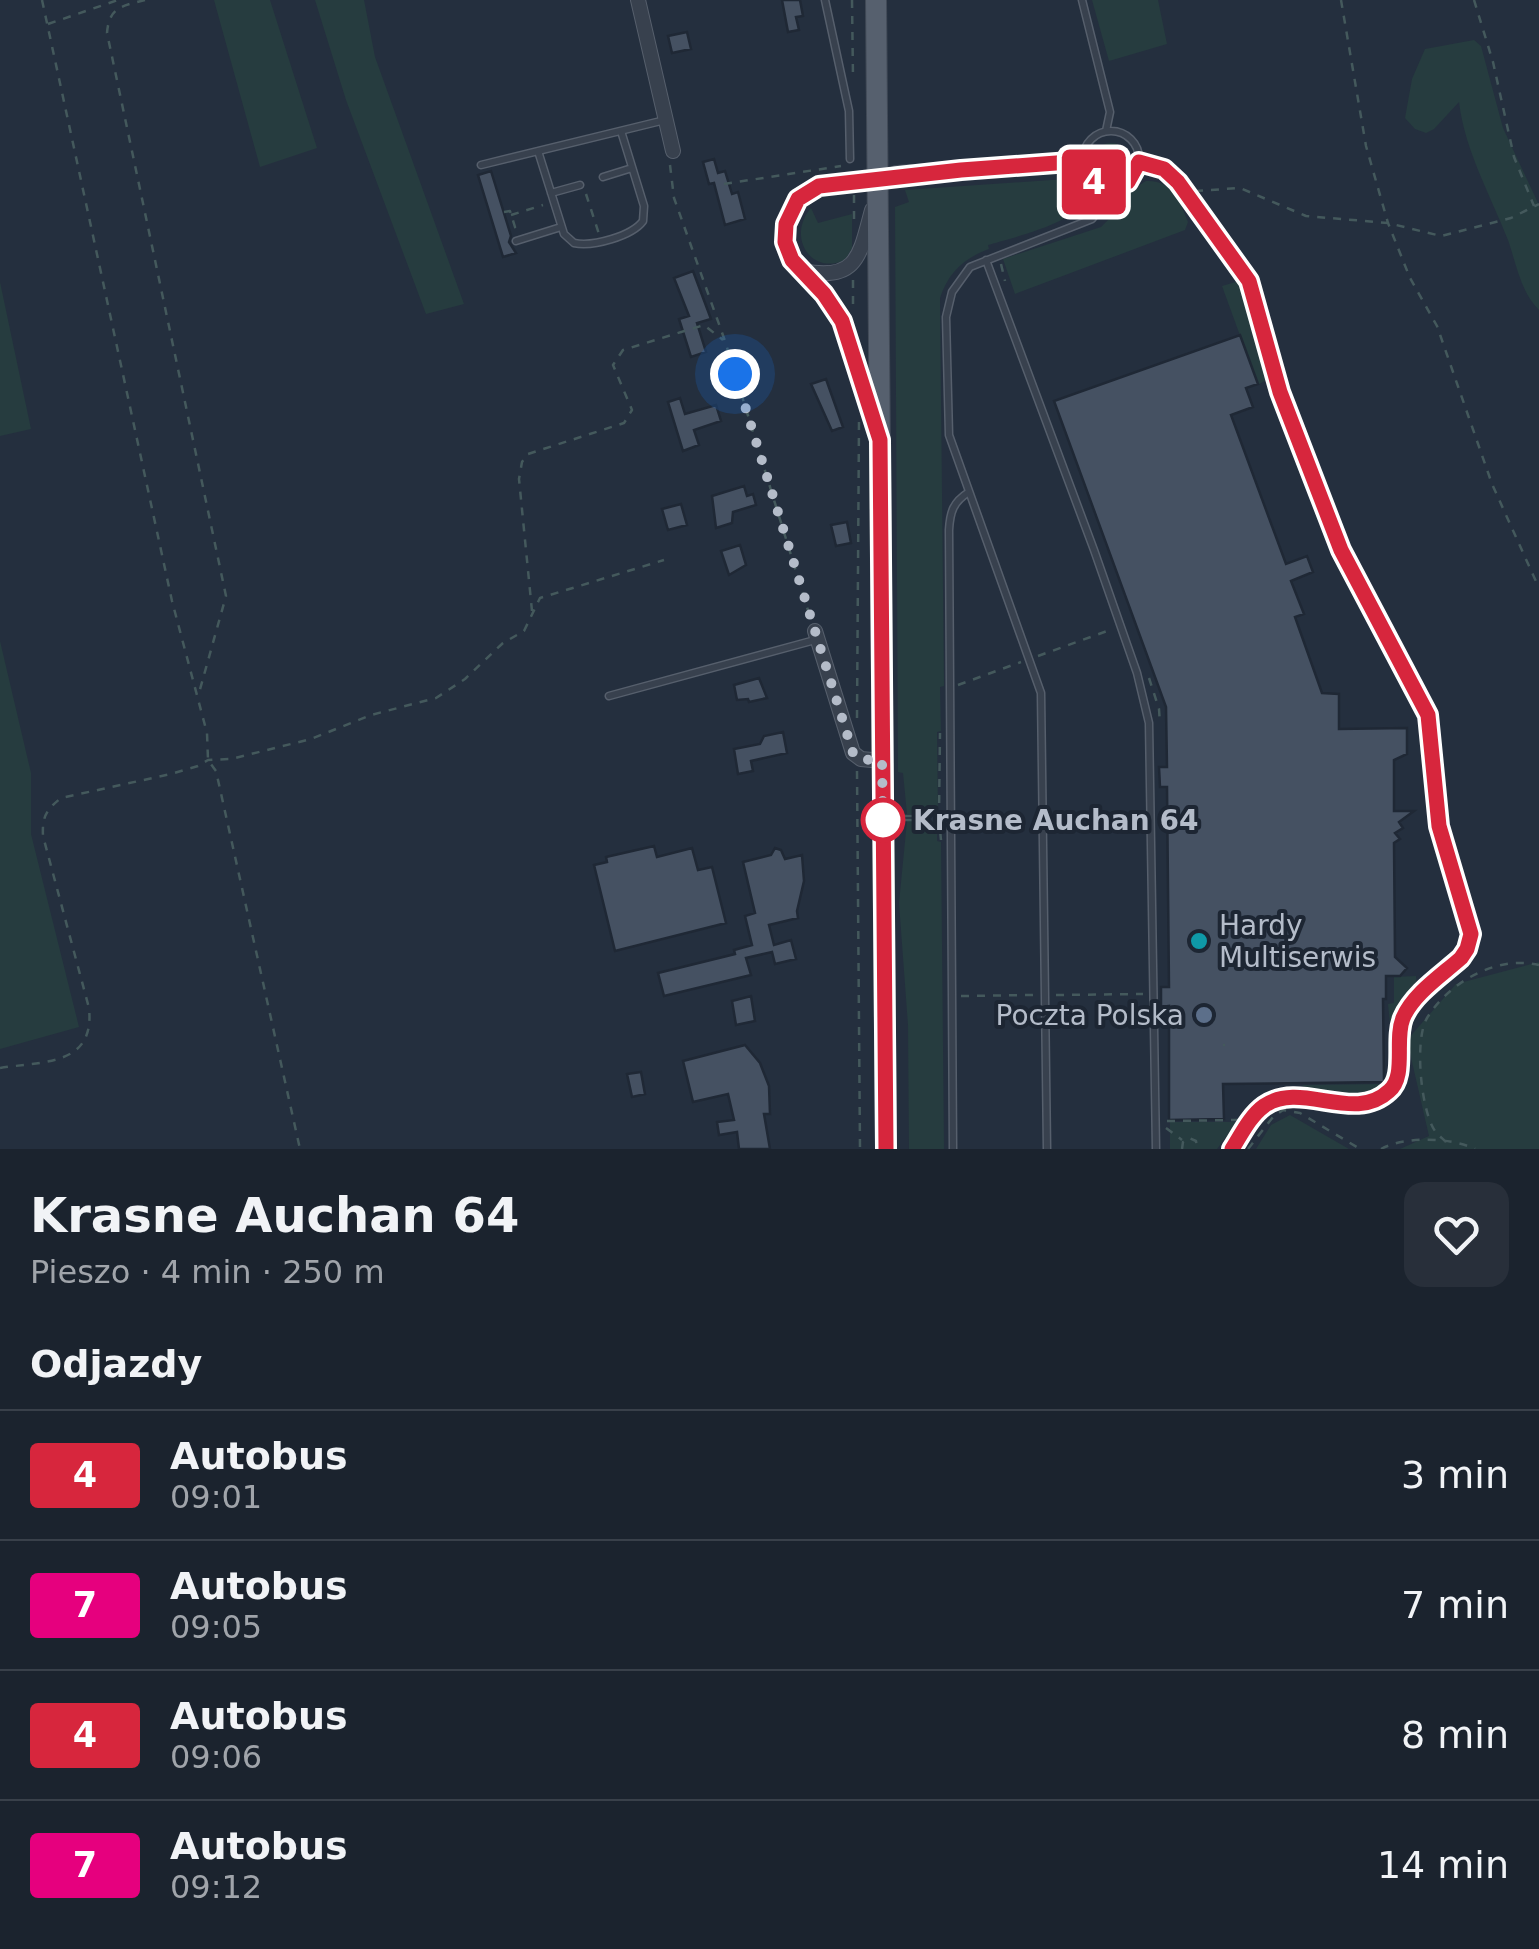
<!DOCTYPE html>
<html lang="pl">
<head>
<meta charset="utf-8">
<style>
  :root { --surface:#1b232e; --page:#282f3a; --text:#f1f3f6; --muted:#a0a4aa; --line:#39404a }
  body { margin:0; font-family:"DejaVu Sans",sans-serif; background:var(--page); color:var(--text); height:100vh; display:flex; flex-direction:column; font-size:38px; white-space:nowrap }
  * { box-sizing:border-box; margin:0 }
  p { font-size:32px; color:var(--muted) }
  .icon { flex:none; width:55px; height:55px; fill:none; stroke:currentColor; stroke-width:2; stroke-linecap:round; stroke-linejoin:round }
  .map { position:relative; height:1149px; overflow:hidden }
  .sheet { display:flex; flex-direction:column; background:var(--surface); flex:1 }
  .sheet>* { flex:none }
  .badge { padding:0 20px; border-radius:8px; font-size:35px; line-height:65px }
  .you { position:absolute; width:50px; height:50px; margin:-25px; border:8px solid #fff; border-radius:50%; background:#1a73e8; box-shadow:0 0 0 15px #1a73e833 }
  .map>.badge { position:absolute; translate:-50% -50%; box-shadow:0 0 0 5px #fff }
  h2 { padding:0 30px; font-size:38px; line-height:90px }
  .round { display:grid; place-items:center; flex:none; width:105px; height:105px; border-radius:20px; background:var(--page) }
  .headline { display:flex; align-items:center; justify-content:space-between; height:170px; padding:0 30px }
  h1 { font-size:48px; font-weight:700; line-height:75px }
  ul { padding:0; list-style:none }
  li { display:flex; align-items:center; gap:30px; height:130px; padding:0 30px; border-top:2px solid var(--line) }
  li div { flex:1 }
  li b { display:block; font-size:38px }
  li em { font-style:normal }
  li .badge { min-width:110px; font-weight:700; text-align:center }
  .map>svg:first-child { display:block }
</style>
</head>
<body>
<div class="map">
<svg width="1539" height="1149" viewBox="0 0 1539 1149">
  <rect width="100%" height="100%" fill="#242f3e"/>
  <path fill="#263c3f" d="M214,0H270L317,148L260,167Z
    M315,0H364L375,57L464,304L426,314L346,100Z
    M1092,0H1158L1167,44L1109,61Z
    M1474,40L1481,46L1503,128L1539,205V310C1521,293 1516,263 1508,240C1490,194 1465,151 1459,102L1434,129L1426,133L1415,129L1405,118L1412,79L1425,49Z
    M1094 160a17 17 0 1 1 34 0a17 17 0 1 1-34 0Z
    M1066,179C1074,181 1082,183 1085,191C1096,219 1007,239 988,245L989,249C964,258 948,273 940,298L944,686L940,687L941,731L937,732L938,814H907L903,773L898,772L895,207L909,202L905,190Z
    M1146,181C1173,180 1179,200 1188,222L1185,230L1015,294L1003,259L1101,227L1115,213L1124,195Z
    M811,208L818,223L852,214V248L845,260C809,276 787,235 811,208Z
    M1239,281L1269,378L1258,385L1222,286Z
    M0,282L31,429L0,436Z
    M0,641L31,773V834L79,1027L0,1049Z
    M907,821H937V841L941,842L944,1149H909L908,1025L899,903Z
    M1539,962V1149H1400L1429,1136L1407,1040L1456,984Z
    M1416,976L1417,989L1396,1013L1391,1033L1388,1004L1394,1003V977Z
    M1385,1084C1368,1102 1319,1102 1302,1085Z
    M1290,1115L1349,1149H1256L1271,1125Z
    M1170,1122H1237L1217,1149H1170Z"/>
  <path fill="#455162" stroke="#1f2835" stroke-width="2.5" d="M782,0H800L803,16L796,17L799,30L788,32Z
    M687,32L691,49L672,53L668,36Z
    M714,159L718,173L725,171L732,194L738,192L745,219L725,225L714,183L709,184L703,162Z
    M491,171L511,236L509,242L516,253L503,257L478,175Z
    M693,271L711,319L697,323L706,352L691,357L679,319L689,316L674,278Z
    M1240,335L1258,384L1246,388L1253,407L1231,415L1286,564L1307,556L1313,572L1291,581L1304,614L1295,617L1322,693L1339,694V729L1407,728V754L1394,760V811H1414L1399,822L1403,828L1395,833L1400,839L1394,843L1395,957L1407,968L1400,976H1386V999H1383L1384,1082L1223,1084L1224,1119L1169,1120V1006L1161,1007V987H1169L1167,787H1160L1159,767H1167L1166,707L1054,401Z
    M826,379L843,427L832,431L811,384Z
    M680,398L685,414L716,405L721,421L694,430L699,445L683,451L668,402Z
    M744,486L747,496L753,494L756,505L733,512L732,523L716,528L712,496Z
    M681,504L687,525L668,530L662,509Z
    M847,522L851,543L836,546L831,525Z
    M740,545L746,565L729,575L721,551Z
    M759,678L767,698L749,702L748,699L737,700L734,685Z
    M783,732L787,753L751,761L753,771L738,774L734,749L760,744L764,736Z
    M654,846L657,857L692,848L698,870L712,867L726,923L615,951L594,865L607,862L606,857Z
    M775,848L781,850L785,859L802,855L804,881L797,911L798,918L769,925L774,945L791,940L796,959L775,964L772,952L746,958L751,975L664,996L658,973L735,954L734,950L752,945L745,916L755,913L743,862L771,855Z
    M751,996L755,1021L736,1025L732,1001Z
    M745,1045L760,1063L769,1086L770,1114H764L770,1149H739L737,1132L719,1135L717,1122L734,1120L728,1094L693,1102L683,1061Z
    M641,1072L645,1094L632,1097L627,1074Z"/>
  <g fill="none" stroke-linecap="round" stroke-linejoin="round">
    <g stroke="#565f6c" stroke-width="9">
      <path id="lane" d="M825,0L849,111L850,159
        M1082,0L1110,112L1106,131
        M1083 159a28 28 0 1 1 56 0a28 28 0 1 1-56 0Z
        M538,151L564,234L574,243C593,247 632,236 643,221L644,206L621,131
        M1139,162L1163,169L1178,182L1249,281L1281,393L1341,550L1428,715L1439,826L1471,934L1467,949L1461,958C1442,975 1414,994 1403,1018C1394,1040 1407,1075 1389,1092C1354,1125 1301,1079 1264,1106C1250,1116 1241,1135 1232,1149
        M481,165L665,120
        M603,177L632,168
        M551,193L580,185
        M516,241L561,227
        M986,260L1094,550L1137,673L1149,723L1156,1149
        M609,696L815,640
        M953,1149L949,530C950,512 953,502 969,492
        M1047,1149L1041,693L949,435L946,317L952,292L970,267L1092,219L1103,205L1106,187"/>
    </g>
    <g stroke="#565f6c" stroke-width="16">
      <path id="street" d="M638,0L673,151
        M910,175L1083,161
        M851,182C839,184 824,184 813,188C786,199 777,238 793,261C806,280 827,293 838,314C856,347 863,389 875,424
        M803,271C858,282 860,254 872,210
        M815,631L853,753L861,759L883,761"/>
    </g>
    <g stroke="#414a57" stroke-width="22">
      <path id="primary" d="M876,0L886,1149
        M897,176L910,175"/>
    </g>
    <path stroke="#44595c" stroke-width="2.5" stroke-dasharray="8 8" stroke-linecap="butt" d="M42,0L172,601L207,733L208,760L216,771L300,1149
      M145,0C122,6 109,7 107,33L226,596L199,693
      M852,0L853,78
      M1341,0L1366,146L1388,223L1410,278L1437,326L1492,484L1539,588
      M1474,0L1493,62L1514,157L1534,206
      M48,24L118,0
      M670,165L674,198L725,341L811,620
      M1069,177C1087,183 1093,196 1082,212
      M724,184L841,166
      M1195,191L1240,188L1306,216L1388,223L1441,236L1511,218L1539,204
      M586,194L599,234
      M854,195V222
      M504,212L510,211L515,227L509,228
      M511,215L543,205
      M1001,264L1005,281
      M853,280V312
      M532,611L519,479L522,462L528,454L624,423L632,410L613,365L623,350L704,325L723,340
      M1038,656L1110,630
      M1149,678L1159,709L1160,724
      M958,685L1021,662
      M857,718L859,421
      M857,771L860,1149
      M904,816H939L940,733
      M904,820H939L941,840
      M1056,995L1143,994
      M961,996L1033,995
      M1223,1045H1225
      M0,1068C44,1061 95,1066 89,1008L43,836C42,817 46,810 61,798L171,774L198,766L208,760L231,759L311,739L371,715L436,698L465,679L503,643L524,631L540,598L664,560
      M1167,1121L1239,1120
      M1166,1128L1182,1140
      M1446,1142C1442,1138 1438,1135 1435,1131C1421,1111 1414,1040 1427,1018C1449,982 1497,955 1539,965
      M1182,1149L1183,1142L1189,1138L1196,1141L1197,1149
      M1248,1149L1273,1117L1283,1110L1300,1113L1360,1149
      M1381,1149C1405,1136 1450,1137 1475,1149"/>
    <use href="#lane" stroke="#38414e" stroke-width="6"/>
    <use href="#street" stroke="#38414e" stroke-width="14"/>
    <use href="#primary" stroke="#56606e" stroke-width="20"/>
  </g>
  <g fill="none" stroke-linecap="round" stroke-linejoin="round">
    <g stroke="#fff" stroke-width="22">
      <path id="line" d="M886,1149L880,440L842,321L824,294L792,260L785,242L786,224L798,199L819,186L961,170L1083,161L1090,178L1106,187L1128,182L1139,162L1164,169L1178,182L1249,281L1280,392L1341,550L1428,715L1439,826L1471,934L1467,949L1461,958C1442,975 1413,994 1403,1018C1394,1040 1407,1076 1389,1091C1354,1124 1301,1080 1264,1106C1250,1116 1241,1135 1232,1149"/>
    </g>
    <use href="#line" stroke="#d7263d" stroke-width="15"/>
    <path stroke="#b4bcc9" stroke-width="10" stroke-dasharray="0 18" d="M735,374L853,753L861,759L882,761L883,820"/>
  </g>
  <circle fill="#fff" stroke="#d7263d" stroke-width="5" cx="883" cy="820" r="20"/>
  <circle fill="#0f9aa8" stroke="#1d2633" stroke-width="4" cx="1199" cy="941" r="10"/>
  <circle fill="#5c6f8a" stroke="#1d2633" stroke-width="4" cx="1204" cy="1015" r="10"/>
  <g text-anchor="middle" dominant-baseline="central" stroke-width="8" stroke-linejoin="round" paint-order="stroke">
    <g font-size="28" font-weight="bold" fill="#b4bcc9" stroke="#1d2633" text-anchor="start">
      <text x="913" y="820">Krasne Auchan 64</text>
    </g>
    <g font-size="28" fill="#b4bcc9" stroke="#1d2633" text-anchor="start">
      <text x="1219" y="925">Hardy<tspan x="1219" dy="32">Multiserwis</tspan></text>
      <text x="1184" y="1015" text-anchor="end">Poczta Polska</text>
    </g>
  </g>
</svg>
<div class="you" style="left:735px;top:374px"></div>
<b class="badge" style="left:1094px;top:182px;background:#d7263d;color:#fff">4</b>
</div>
<section class="sheet">
<div class="headline"><div><h1>Krasne Auchan 64</h1><p>Pieszo · 4 min · 250 m</p></div><a class="round"><svg class="icon" aria-label="heart" viewBox="0 0 24 24"><path d="M12 20l-8-8c-3-5 5-10 8-4 3-6 11-1 8 4z"/></svg></a></div>
<h2>Odjazdy</h2>
<ul>
<li><span class="badge" style="background:#d7263d;color:#fff">4</span><div><b>Autobus</b><p>09:01</p></div><em>3 min</em></li>
<li><span class="badge" style="background:#e6007e;color:#fff">7</span><div><b>Autobus</b><p>09:05</p></div><em>7 min</em></li>
<li><span class="badge" style="background:#d7263d;color:#fff">4</span><div><b>Autobus</b><p>09:06</p></div><em>8 min</em></li>
<li><span class="badge" style="background:#e6007e;color:#fff">7</span><div><b>Autobus</b><p>09:12</p></div><em>14 min</em></li>
</ul>
</section>
</body>
</html>
